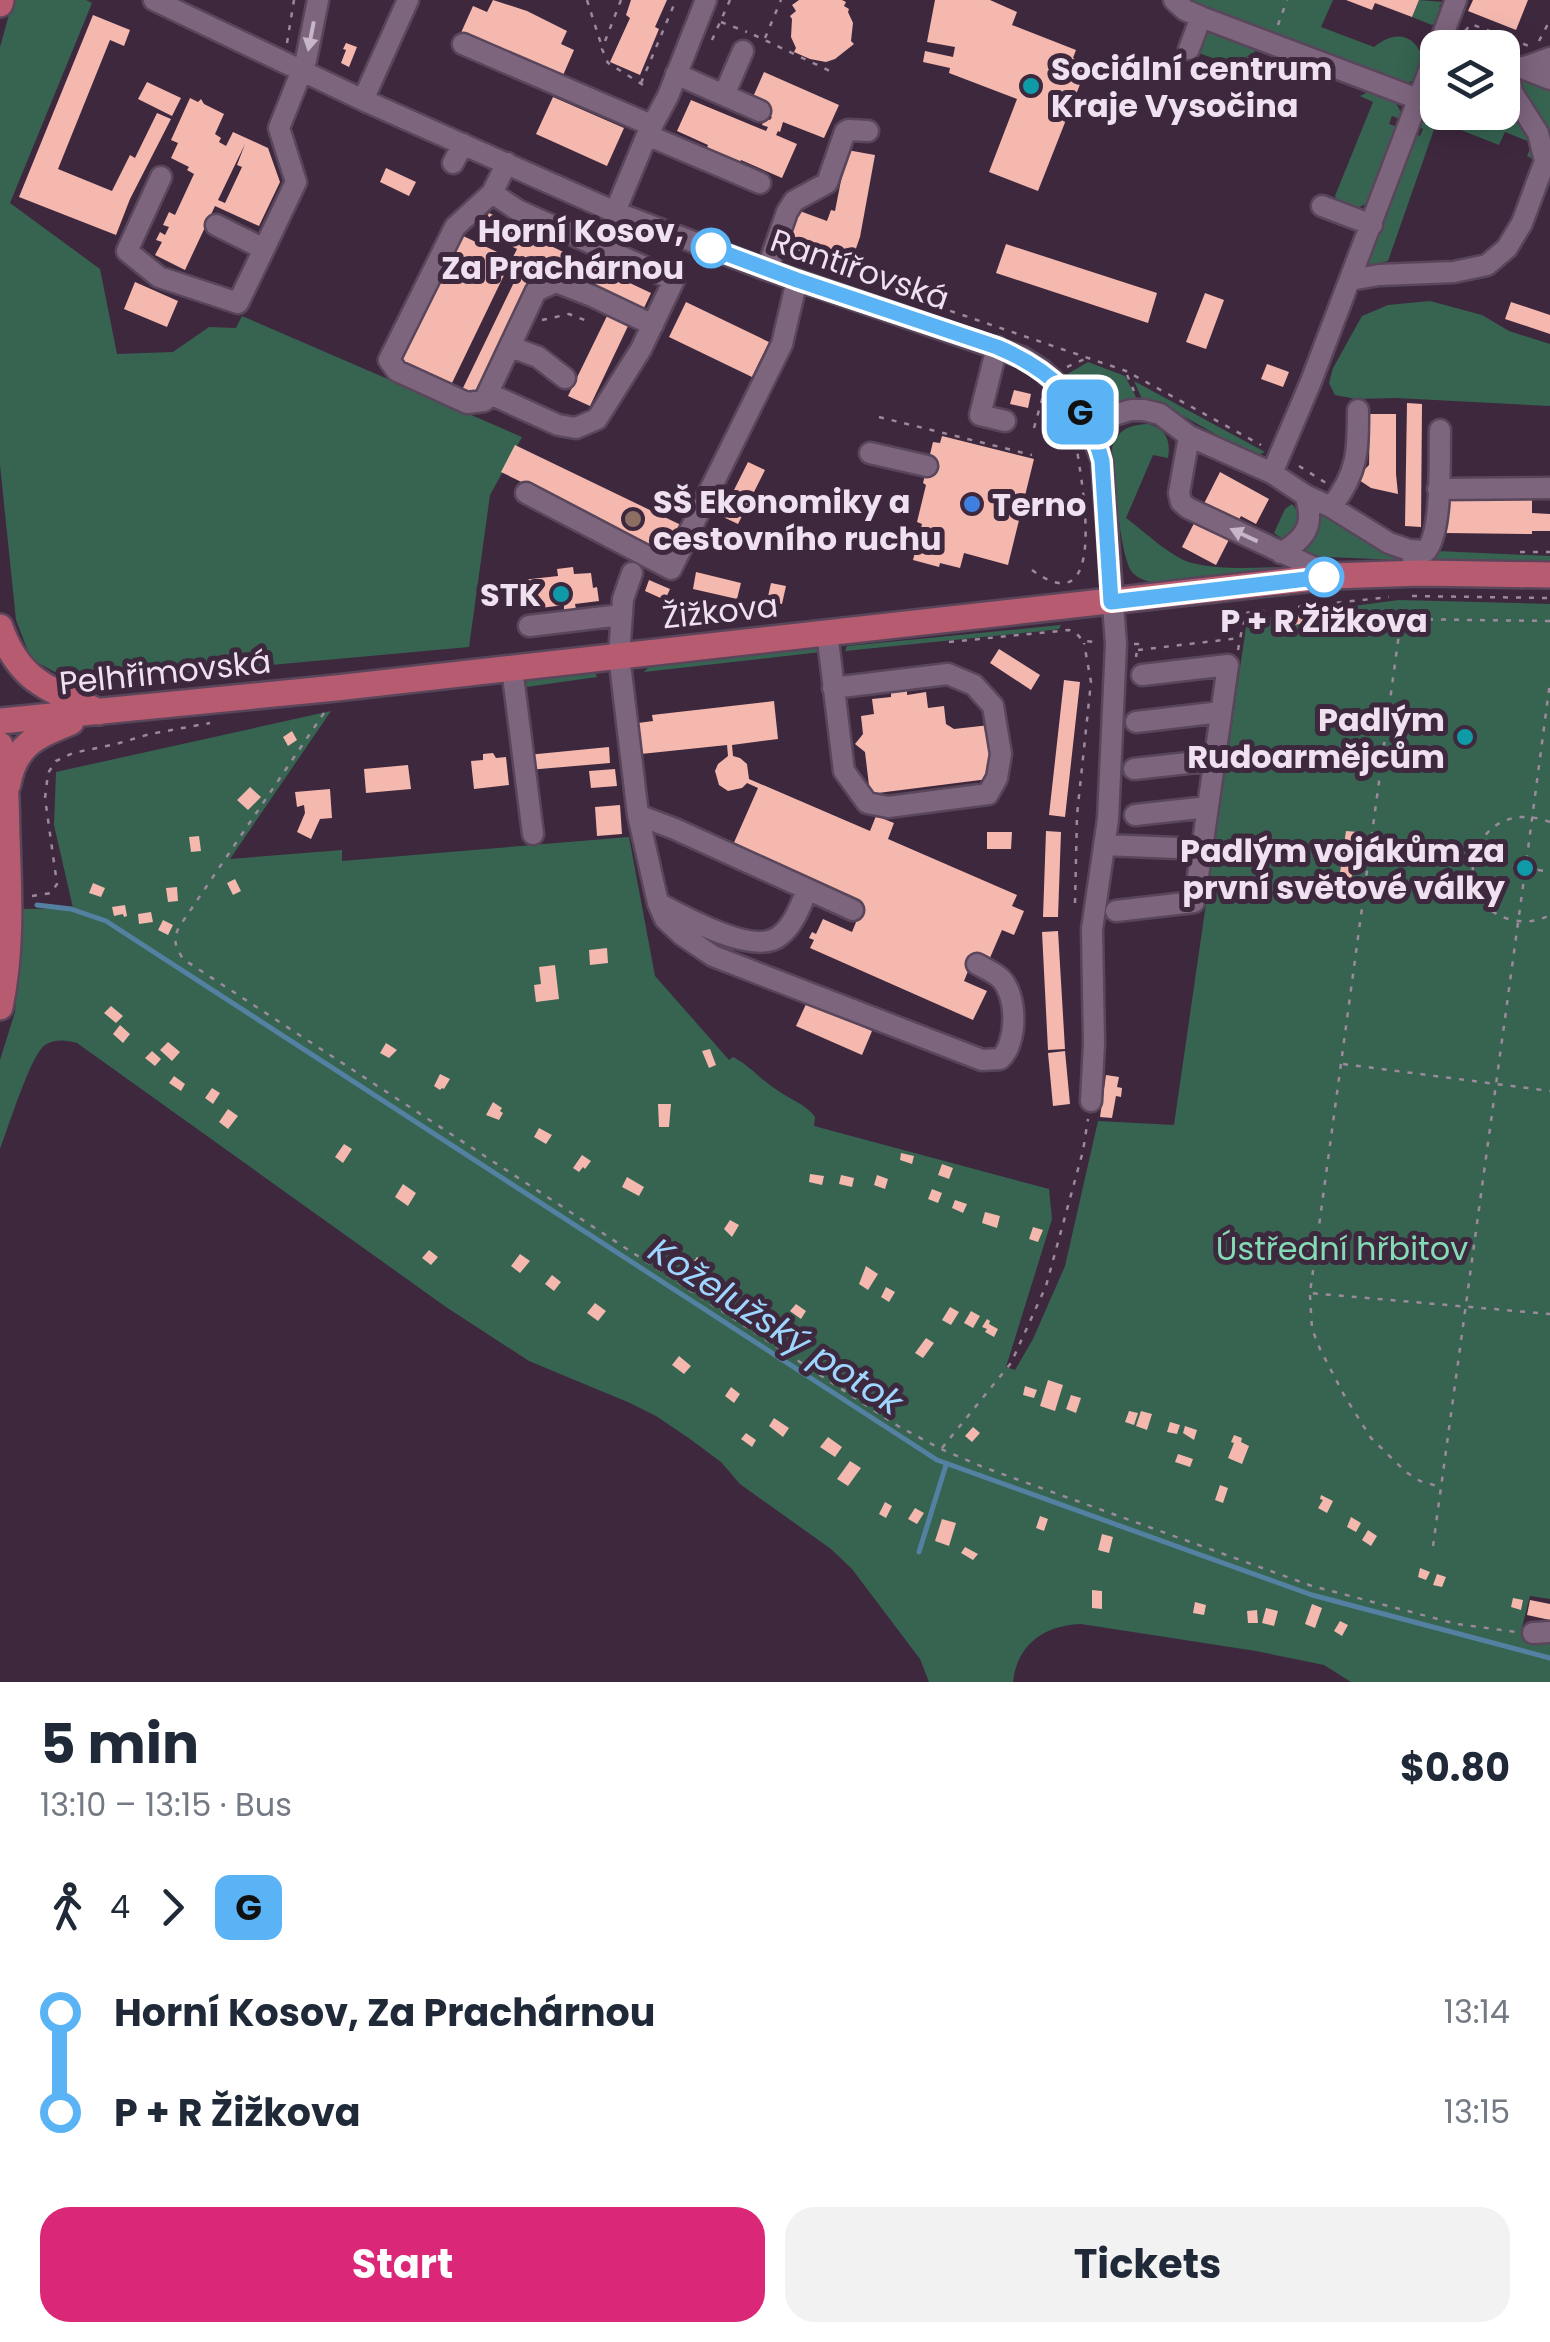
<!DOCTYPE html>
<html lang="en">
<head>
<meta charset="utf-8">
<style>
  :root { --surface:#fff; --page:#f2f2f3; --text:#1f2937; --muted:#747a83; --accent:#db2777 }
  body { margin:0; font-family:Poppins,sans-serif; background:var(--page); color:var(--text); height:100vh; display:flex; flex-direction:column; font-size:38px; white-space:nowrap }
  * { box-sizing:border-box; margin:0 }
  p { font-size:32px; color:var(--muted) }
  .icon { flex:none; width:55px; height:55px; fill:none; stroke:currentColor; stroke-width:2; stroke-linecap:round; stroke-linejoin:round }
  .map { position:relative; height:1682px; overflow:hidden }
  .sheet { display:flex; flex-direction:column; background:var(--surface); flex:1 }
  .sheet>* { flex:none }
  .badge { padding:0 20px; border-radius:15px; font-size:35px; line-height:65px }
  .fabs { position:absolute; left:1420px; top:30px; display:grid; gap:20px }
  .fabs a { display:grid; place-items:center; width:100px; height:100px; border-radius:20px; background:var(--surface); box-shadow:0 5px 25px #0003; font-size:50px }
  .map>.badge { position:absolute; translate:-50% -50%; box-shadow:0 0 0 5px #fff }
  .legs { display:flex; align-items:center; gap:15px; height:110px; padding:0 40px; font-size:32px }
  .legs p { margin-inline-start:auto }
  .head { display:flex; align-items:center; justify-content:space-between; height:170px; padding:0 40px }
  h1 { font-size:55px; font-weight:700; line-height:75px }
  .action { display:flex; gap:20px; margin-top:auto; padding:20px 40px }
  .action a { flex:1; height:115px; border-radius:30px; background:var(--accent); color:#fff; font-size:40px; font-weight:700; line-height:115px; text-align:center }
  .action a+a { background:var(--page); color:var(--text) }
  ul { padding:0 40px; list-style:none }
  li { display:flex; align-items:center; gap:35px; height:100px; font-size:38px }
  li i { display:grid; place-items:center; width:15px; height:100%; margin:0 12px; background:currentColor }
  li i::after { content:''; width:25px; height:25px; margin:-12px; border:8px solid; border-radius:50%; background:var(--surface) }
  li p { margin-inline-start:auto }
  li:first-child i { background:linear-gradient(#0000 50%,currentColor 0) }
  li:last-child i { background:linear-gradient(currentColor 50%,#0000 0) }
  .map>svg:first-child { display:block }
</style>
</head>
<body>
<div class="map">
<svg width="1550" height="1682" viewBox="0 0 1550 1682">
  <rect width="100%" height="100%" fill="#3e283e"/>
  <path fill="#366451" d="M13,0H86L92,3L10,203L100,269L117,354L173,352L209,327L236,328L242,316L522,437L490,495L469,647L95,681L64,677L31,659L16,620L0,465V47Z
    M1185,0H1333L1321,27L1374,47C1394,30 1416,33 1423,60C1418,73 1415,86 1399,84Z
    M1419,0L1442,2L1439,7L1442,9L1438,22L1432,25L1412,17Z
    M1216,31L1259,49L1234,65L1198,53C1202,43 1204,32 1216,31Z
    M1503,76L1538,145L1535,160L1527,156L1531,147L1530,142L1505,132L1499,145L1453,127L1449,113L1502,112Z
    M1518,78L1550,88V145L1515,87Z
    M1433,79L1437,94L1438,112L1443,113L1447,124L1437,121L1388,261L1368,266L1365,261L1413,133L1420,136L1423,129L1416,125Z
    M1370,91L1394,100L1401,112L1400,119L1392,116L1389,124L1398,127L1369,201C1358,212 1344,209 1335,196L1373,102L1360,96Z
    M1430,301L1482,315L1509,331L1550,344V406L1396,398L1356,399L1335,395L1329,383L1333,368L1362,316L1388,305Z
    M1088,362L1125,376L1137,399C1095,406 1094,408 1064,376Z
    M1134,381L1265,452L1258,455L1251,454L1158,402L1142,399Z
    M1148,424C1166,429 1171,440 1168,458L1153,455L1126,518C1144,531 1170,557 1192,563C1220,570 1251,568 1279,567L1283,570L1160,583C1149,582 1139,580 1132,572C1120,558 1113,469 1112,448C1118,429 1129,425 1148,424Z
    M1292,504C1306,518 1298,531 1284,540L1274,533L1285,509Z
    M1317,513L1397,557V560L1306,556L1304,553L1310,542Z
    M1437,551L1550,556V562L1433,560L1432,554Z
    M1399,600L1550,604V1599L1530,1596L1522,1627L1550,1631V1682H1351L1324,1665L1256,1651L1081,1624C1045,1625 1017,1644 1013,1682H929L920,1659L852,1569L831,1549L740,1484L721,1462L690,1439L656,1416L630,1403L529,1361L446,1307L77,1043C66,1040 55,1039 45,1045C31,1054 8,1129 0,1149V1060L15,1012L23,909L73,908L54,825L56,772L331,711L230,859L342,850V861L629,837L655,976L729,1060L733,1057C749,1065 760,1079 774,1088C787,1098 806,1104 815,1117L814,1126L1049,1189L1052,1219L1006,1367L1015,1370L1033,1339L1065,1266L1098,1121L1174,1125L1247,620Z
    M1061,625L1059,629L1052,630L845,651L847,646Z
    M812,645L821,652L644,672L652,664Z
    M589,671L595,673L597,677L526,687V678Z"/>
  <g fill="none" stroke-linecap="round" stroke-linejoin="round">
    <path stroke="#5481a2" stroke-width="5" d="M37,905L71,909L106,921L937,1460L1312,1595L1550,1658
      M919,1552L946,1465"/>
  </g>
  <path fill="#f4b8af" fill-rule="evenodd" d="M493,0L527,11L567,31L561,44L574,50L561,80L460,35L473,6L487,12Z
    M631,0H667L655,27L659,29L640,75L610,62L630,18L626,15Z
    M799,0H842L846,2L844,6L849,9L848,12L853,23L851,41L854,44L835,59L826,62L810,59L794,52L796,48L791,37L792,19L790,16L796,11L792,5Z
    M935,0H990L1017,12L1012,25L1076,50L1073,58L1088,64L1038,191L989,172L1017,99L949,73L950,68L923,62L925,51L953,57L955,47L927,42Z
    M1346,0H1419L1412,17L1375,3L1372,10Z
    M1473,0H1528L1516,30L1468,11Z
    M93,15L130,30L124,46L110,40L58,169L112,191L130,155L135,158L157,113L171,119L130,199L116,235L19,197Z
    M346,43L357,47L349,67L341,63L346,50L343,49Z
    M764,72L839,105L824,138L783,122L780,132L778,131L776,135L797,144L782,178L741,160L740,162L707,148L708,145L677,131L691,100L766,131L768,127L762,125L765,118L770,120L772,117L749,106Z
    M147,82L181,98L172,116L138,99Z
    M553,97L624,128L607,166L536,134Z
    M190,98L198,102L201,99L204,104L224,114L215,134L221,138L219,142L226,146L233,132L268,148L280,182L259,226L215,206L185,270L155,255L162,242L156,240L160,232L165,235L169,227L163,225L169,212L175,215L194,174L187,170L189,167L171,158L178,143L171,140ZM245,144L237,165L242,167L225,203L218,200Z
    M847,150L875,155L860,237L854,254L844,257L794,237L790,228L797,210L827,221L831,210L835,211Z
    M386,168L416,182L409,196L380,182Z
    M489,213L497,217L496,220L574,257L567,273L532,257L528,267L538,271L477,398L462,390L517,276L506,271L451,385L400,360L461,235L512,259L517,249L480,232Z
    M1006,244L1157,293L1148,323L996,273Z
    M581,260L651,293L643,310L574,276Z
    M135,282L178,301L167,327L124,309Z
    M1205,293L1224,300L1206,349L1186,342Z
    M686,302L769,342L752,377L669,337Z
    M1511,302L1550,315V334L1505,319Z
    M607,316L628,326L590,406L568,396Z
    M1267,364L1289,372L1283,387L1261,379Z
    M1014,390L1031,394L1028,408L1010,404Z
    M1407,403L1422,404L1421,527L1405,526Z
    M1370,414H1396V474L1398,494L1371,488L1356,478L1369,465Z
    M942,436L1034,459L1008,565L964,553L960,568L940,563L939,567L913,560L922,524L917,522L926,485L923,483L933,442L940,443Z
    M515,445L681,525L668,553L501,472Z
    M748,462L765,470L738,524L721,516Z
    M1220,472L1269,499L1256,524L1241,516L1216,565L1182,547Z
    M1447,499L1532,500V513L1550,514V531H1532V534L1446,533Z
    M573,567L574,574L591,573L593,588L597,587L599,601L575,604L576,609L564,610V605L525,610L522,580L558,576L557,569Z
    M696,572L741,583L737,599L693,589Z
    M649,580L670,589L665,600L645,591Z
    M771,583L786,586L782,604L767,601Z
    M1340,609L1342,624L1319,627V621L1294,625L1293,616Z
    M999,649L1040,675L1031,690L990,663Z
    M1064,680L1080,682L1065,817L1049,815Z
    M907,690V695L926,692L928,708L944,706L946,724L954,729L990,725L996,778L870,794L865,752L855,744L863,734L861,716L874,714L872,699L891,697V691Z
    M774,701L778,739L732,745L733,756L740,758L747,764L749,779L870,831L876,816L894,823L888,839L1017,895L1012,906L1024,911L1014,935L1002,930L989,960L975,954L964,981L987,991L973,1020L810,948L814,940L809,938L812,932L816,934L823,919L852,932L863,905L732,847L758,788L747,783L742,788L728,791L719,785L715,771L718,764L728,756L727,745L641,754L638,723L653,721L652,715Z
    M292,731L297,740L288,746L283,737Z
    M609,747L610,763L528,770L527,755Z
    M493,753L496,758L506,757L509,785L474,789L471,761L483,760V754Z
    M408,765L411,789L366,793L364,769Z
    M615,769L617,786L591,788L589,771Z
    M250,787L261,797L248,810L237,800Z
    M330,789L332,818L320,819L311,839L297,832L305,813L304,805L297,807L295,792Z
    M620,805L622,834L597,836L595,807Z
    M1046,831L1061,832L1058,917H1043Z
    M1346,831L1358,832L1351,881L1339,880Z
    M987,832H1012L1011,849H987Z
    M199,836L201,851L191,852L189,837Z
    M235,879L241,891L233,895L227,883Z
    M93,883L105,888L101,897L89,893Z
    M177,887L178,901L168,902L166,888Z
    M125,905L127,916L124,917L123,914L114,916L112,907Z
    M151,912L153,922L139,924L138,914Z
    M163,920L173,925L168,935L158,930Z
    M1058,931L1065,1049L1048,1050L1042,932Z
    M607,948L608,963L590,965L589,950Z
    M555,965L559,999L536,1002L534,985L541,984L539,967Z
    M807,1002L872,1031L862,1055L796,1026Z
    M111,1006L123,1016L116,1023L104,1013Z
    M120,1025L130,1034L123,1043L113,1034Z
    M168,1042L180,1052L172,1061L160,1050Z
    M386,1043L397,1050L389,1058L380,1053Z
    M710,1049L716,1065L709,1068L702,1051Z
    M152,1051L161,1059L155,1066L145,1058Z
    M1065,1051L1070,1104L1053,1106L1048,1053Z
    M440,1074L450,1079L444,1089L442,1088L440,1090L434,1086Z
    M1106,1075L1119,1077L1117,1087L1122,1088L1121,1097L1116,1096L1112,1118L1100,1117Z
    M174,1076L185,1084L181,1091L169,1083Z
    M212,1088L220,1093L213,1104L205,1098Z
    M493,1102L502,1108L500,1111L503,1113L499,1120L486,1115Z
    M658,1104H671L669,1127H659Z
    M228,1109L238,1116L228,1129L219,1122Z
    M539,1128L552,1135L546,1144L534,1137Z
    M344,1144L352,1149L343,1163L335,1157Z
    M901,1153L914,1156L912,1164L900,1160Z
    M582,1155L591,1161L585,1169L583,1167L579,1172L573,1168Z
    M942,1164L953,1168L949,1179L938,1175Z
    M810,1174L824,1176L822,1185L809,1182Z
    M841,1175L854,1178L852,1187L839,1184Z
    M877,1175L888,1179L885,1189L874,1185Z
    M627,1177L644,1187L639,1196L622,1187Z
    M403,1184L416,1193L408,1206L395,1197Z
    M932,1189L942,1193L938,1203L928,1199Z
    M955,1200L967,1204L963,1213L952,1208Z
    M985,1212L1000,1216L997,1228L982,1223Z
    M730,1220L739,1225L732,1237L724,1229Z
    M1033,1227L1043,1230L1038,1242L1029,1239Z
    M429,1250L438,1257L431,1265L422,1258Z
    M520,1254L530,1261L520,1273L511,1266Z
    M697,1257L711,1267L706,1274L692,1264Z
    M866,1266L878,1274L868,1290L859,1284Z
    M552,1275L561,1282L554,1291L545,1284Z
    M886,1287L895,1292L889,1302L881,1297Z
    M595,1303L606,1311L598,1321L587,1313Z
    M796,1304L806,1311L801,1319L790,1311Z
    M950,1307L959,1312L951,1325L942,1320Z
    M971,1311L980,1316L973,1328L964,1323Z
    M987,1319L990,1321L989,1324L998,1329L994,1337L985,1332L987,1329L982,1327Z
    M926,1338L934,1343L923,1358L915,1353Z
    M679,1356L691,1366L684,1374L672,1365Z
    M1048,1380L1063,1385L1055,1411L1040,1406Z
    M1025,1386L1037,1390L1034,1398L1023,1395Z
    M731,1387L740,1394L734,1403L725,1396Z
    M1071,1395L1081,1398L1076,1413L1066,1409Z
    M1129,1411L1138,1413L1134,1425L1125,1422Z
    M1141,1411L1152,1414L1147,1430L1136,1426Z
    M774,1418L789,1428L783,1437L769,1426Z
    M1170,1422L1180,1425L1177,1434L1167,1432Z
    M1185,1426L1197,1430L1194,1440L1183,1433Z
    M973,1427L980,1433L972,1442L965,1436Z
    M746,1433L756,1440L752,1447L741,1439Z
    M1234,1435L1242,1438L1241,1442L1249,1446L1242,1464L1228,1458L1234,1443L1231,1442Z
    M828,1437L842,1447L835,1457L820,1447Z
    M1178,1454L1193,1459L1190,1467L1175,1462Z
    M850,1461L861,1468L848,1486L837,1479Z
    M1220,1485L1228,1488L1223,1503L1215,1500Z
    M1321,1495L1333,1501L1327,1513L1318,1508L1323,1500L1320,1499Z
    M885,1502L892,1506L886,1518L879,1514Z
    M915,1508L924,1513L917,1524L908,1519Z
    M1040,1516L1048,1519L1044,1531L1036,1528Z
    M1351,1517L1361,1523L1356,1532L1347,1527Z
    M942,1519L956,1523L949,1546L935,1541Z
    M1368,1530L1377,1536L1371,1546L1362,1540Z
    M1102,1534L1113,1537L1109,1553L1098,1550Z
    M965,1547L978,1554L973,1560L961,1553Z
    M1420,1568L1430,1572L1426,1580L1418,1577Z
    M1437,1574L1446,1577L1442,1587L1433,1585Z
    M1092,1590L1102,1591V1609L1092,1608Z
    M1513,1598L1523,1600L1521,1610L1511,1607Z
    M1530,1600L1550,1604V1620L1527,1615Z
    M1195,1602L1206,1605L1204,1615L1193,1613Z
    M1312,1604L1322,1608L1315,1628L1305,1624Z
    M1266,1608L1278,1611L1274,1626L1262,1623Z
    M1257,1610L1258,1623H1248L1247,1611Z
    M1340,1621L1348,1625L1342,1636L1334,1631Z"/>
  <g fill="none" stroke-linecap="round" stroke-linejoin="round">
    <g stroke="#59465a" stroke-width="25">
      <path id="minor" d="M154,0L363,100L615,212L767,270L1022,357L1041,369L1066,392L1089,426L1102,461L1116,644L1108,819L1092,929L1094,1044L1091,1101
        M1174,0L1185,10L1201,17L1418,99
        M463,44L651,125
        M1189,49L1201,17
        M1502,65L1522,68L1550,79
        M1522,68L1550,58
        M676,74L760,111
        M724,95L743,51
        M363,100L408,0
        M647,135L760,183
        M453,163L463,144
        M507,163L492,193L455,227L389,360L397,371L467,403L484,401L536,291L556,282L592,296L653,325
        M161,177L127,251L159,277L238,303L264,249
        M1322,206L1372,225
        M615,212L647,135L668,96L706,0
        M216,225L264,249L296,182L279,128L306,60L318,0
        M767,270L787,212L794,201L827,183L845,132L848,130L868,131
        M1350,280L1379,275L1454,272L1487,265L1507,248L1522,223L1545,161L1538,133L1512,92L1508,67
        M511,347L538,357L565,378
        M997,347L980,415L1005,421
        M490,394L558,425L576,428L597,419L641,349L674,280L519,211L492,193
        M1089,426L1114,415L1131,410H1144L1160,414L1189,436L1272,473L1305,495L1331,507L1389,543L1409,550L1421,573
        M1189,436L1179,493L1181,502L1188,508L1332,576
        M870,453L927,466
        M1272,473L1310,384L1456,0
        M1438,489L1550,488
        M526,493L671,569L782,344L797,280
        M1331,507C1358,473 1358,451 1358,410
        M1409,550L1426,551C1443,531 1439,458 1440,430
        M1281,553C1307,538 1315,523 1305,495
        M632,573L623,599L619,655L638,815L658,903L665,919L682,935L713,956L982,1060L1000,1059C1018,1043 1018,993 999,977C993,972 984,968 977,964
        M529,626L621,615
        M827,632L844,771L867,803L888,807L988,794L997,778L1001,754L993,706L974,685L948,674L833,688
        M512,668L533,834
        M1142,675L1228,665L1202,849
        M1136,722L1221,712
        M1134,769L1215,760
        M638,815L675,829L853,910
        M1135,815L1208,807
        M1104,845L1202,849L1194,902L1116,911
        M660,904C684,917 753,955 778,937C793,927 800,907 807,890
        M1533,1633L1550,1632"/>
    </g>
    <g stroke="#59465a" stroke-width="30">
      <path id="major" d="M0,4L1,0
        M0,627C20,684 50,688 99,712
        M0,721L336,688L1332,576L1421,573L1550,575
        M0,745C7,774 6,807 7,837C9,894 12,950 0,1007
        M8,784C15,744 37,736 71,722"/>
    </g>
    <path stroke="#9c8a9c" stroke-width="2.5" stroke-dasharray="5 8" stroke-linecap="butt" d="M587,0L602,47
      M621,0L602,49L608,63L648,88
      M721,22L747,32
      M1278,25L1287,0
      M1465,31L1471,24L1529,46
      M754,35L830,71
      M765,38L781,0
      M712,40L730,0
      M1539,41L1550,20
      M287,43L294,0
      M1237,66L1252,56
      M641,83L676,0
      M1446,112L1450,126
      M797,249L852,265L869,263
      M901,294L1126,371L1261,445
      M542,320L569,314L587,321L590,317
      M1067,367L1087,358
      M1127,375L1134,391
      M879,417L1032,455
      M1034,428L1043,396
      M1299,466L1326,483
      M1520,552H1550
      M1032,570C1109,627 1082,484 1077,450
      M1412,596L1550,598
      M1550,621L1401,619L1310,1293L1550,1314
      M949,642L1069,630L1077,634L1083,641L1096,642
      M1134,644H1138L1136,657
      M1138,650L1240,638
      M1238,650L1245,613L1389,597
      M324,713L179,927C172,941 176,947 183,959L898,1426L941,1449L983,1467L1312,1586L1457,1624L1516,1632
      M1550,822C1472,792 1442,903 1512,920C1526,923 1538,921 1550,915
      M1372,846L1514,866
      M1538,870L1550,872
      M1524,879L1514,866L1525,858
      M32,896L51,893L57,884L45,798L48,773L56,761L73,753L116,744L150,734L210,723
      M1075,903L1077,815L1091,682L1084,643
      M1343,1064L1550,1091
      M1310,1295L1312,1329L1320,1349L1344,1395L1371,1438L1406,1472L1420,1481L1441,1487
      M942,1448L1011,1363L1046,1286L1083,1151L1088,1119
      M1433,1546L1524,879L1537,870L1527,857L1550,682"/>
    <use href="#minor" stroke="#7d657e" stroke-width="20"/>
    <use href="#major" stroke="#b75b70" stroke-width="25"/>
  </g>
  <defs><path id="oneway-solid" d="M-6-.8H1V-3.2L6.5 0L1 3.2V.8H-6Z" transform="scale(2.5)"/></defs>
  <g fill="#c7b6c7">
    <use href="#oneway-solid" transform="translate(311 36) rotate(101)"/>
    <use href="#oneway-solid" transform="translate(1244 535) rotate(-155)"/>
  </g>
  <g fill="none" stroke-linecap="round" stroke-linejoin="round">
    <g stroke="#fff" stroke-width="22">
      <path id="line-1" d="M711,248L797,280L997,347C1050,369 1087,403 1102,461L1111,602L1324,577"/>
    </g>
    <use href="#line-1" stroke="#5ab3f5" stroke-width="15"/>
  </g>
  <g fill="#0f9aa8" stroke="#3e283e" stroke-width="4">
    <circle cx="1031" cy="86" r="10"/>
    <circle cx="561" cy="594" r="10"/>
    <circle cx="1465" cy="737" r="10"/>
    <circle cx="1525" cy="868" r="10"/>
  </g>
  <g fill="#fff" stroke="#5ab3f5" stroke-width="5">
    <circle cx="711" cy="248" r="18"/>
    <circle cx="1324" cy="577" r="18"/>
  </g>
  <circle fill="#3f7fe0" stroke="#3e283e" stroke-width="4" cx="972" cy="504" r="10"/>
  <circle fill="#8d6e63" stroke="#3e283e" stroke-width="4" cx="633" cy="519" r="10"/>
  <g text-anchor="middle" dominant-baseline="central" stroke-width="10" stroke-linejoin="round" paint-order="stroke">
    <g font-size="32" font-weight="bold" fill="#efe1ef" stroke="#3e283e" text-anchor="start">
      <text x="1051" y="68">Sociální centrum<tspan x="1051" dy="37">Kraje Vysočina</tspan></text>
      <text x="653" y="501">SŠ Ekonomiky a<tspan x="653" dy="37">cestovního ruchu</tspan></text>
      <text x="992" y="504">Terno</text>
      <text x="541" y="594" text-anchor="end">STK</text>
      <text x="1445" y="719" text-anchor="end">Padlým<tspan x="1445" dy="37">Rudoarmějcům</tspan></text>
      <text x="1505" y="850" text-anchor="end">Padlým vojákům za<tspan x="1505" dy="37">první světové války</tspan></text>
    </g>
    <g font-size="32" font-weight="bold" fill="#efe1ef" stroke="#3e283e" text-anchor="end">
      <text x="684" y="230">Horní Kosov,<tspan x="684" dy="37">Za Prachárnou</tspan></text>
      <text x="1324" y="620" text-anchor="middle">P + R Žižkova</text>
    </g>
    <g font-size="32" fill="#efe1ef" stroke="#3e283e">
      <text transform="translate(860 269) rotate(19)">Rantířovská</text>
      <text transform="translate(720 611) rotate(-6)">Žižkova</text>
      <text transform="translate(165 672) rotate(-6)">Pelhřimovská</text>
    </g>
    <g font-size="32" fill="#84dcb6" stroke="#3e283e">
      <text x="1342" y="1248">Ústřední hřbitov</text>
    </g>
    <g font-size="35" font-style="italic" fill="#9ed6ff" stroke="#3e283e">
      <text transform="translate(776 1326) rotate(33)">Koželužský potok</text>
    </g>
  </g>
</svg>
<div class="fabs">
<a><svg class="icon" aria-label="layers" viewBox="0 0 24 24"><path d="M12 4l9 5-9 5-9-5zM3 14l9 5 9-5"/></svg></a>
</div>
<b class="badge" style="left:1080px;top:412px;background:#5ab3f5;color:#111">G</b>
</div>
<section class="sheet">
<div class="head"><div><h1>5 min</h1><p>13:10 – 13:15 · Bus</p></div><b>$0.80</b></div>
<div class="legs"><svg class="icon" aria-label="walk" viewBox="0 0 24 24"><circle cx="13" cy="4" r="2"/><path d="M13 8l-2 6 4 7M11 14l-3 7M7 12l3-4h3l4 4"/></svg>4<svg class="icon" aria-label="forward" viewBox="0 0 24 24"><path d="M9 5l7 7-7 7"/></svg><b class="badge" style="background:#5ab3f5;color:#111">G</b></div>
<ul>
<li><i style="color:#5ab3f5"></i><b>Horní Kosov, Za Prachárnou</b><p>13:14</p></li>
<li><i style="color:#5ab3f5"></i><b>P + R Žižkova</b><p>13:15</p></li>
</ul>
<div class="action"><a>Start</a><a>Tickets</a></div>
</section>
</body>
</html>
